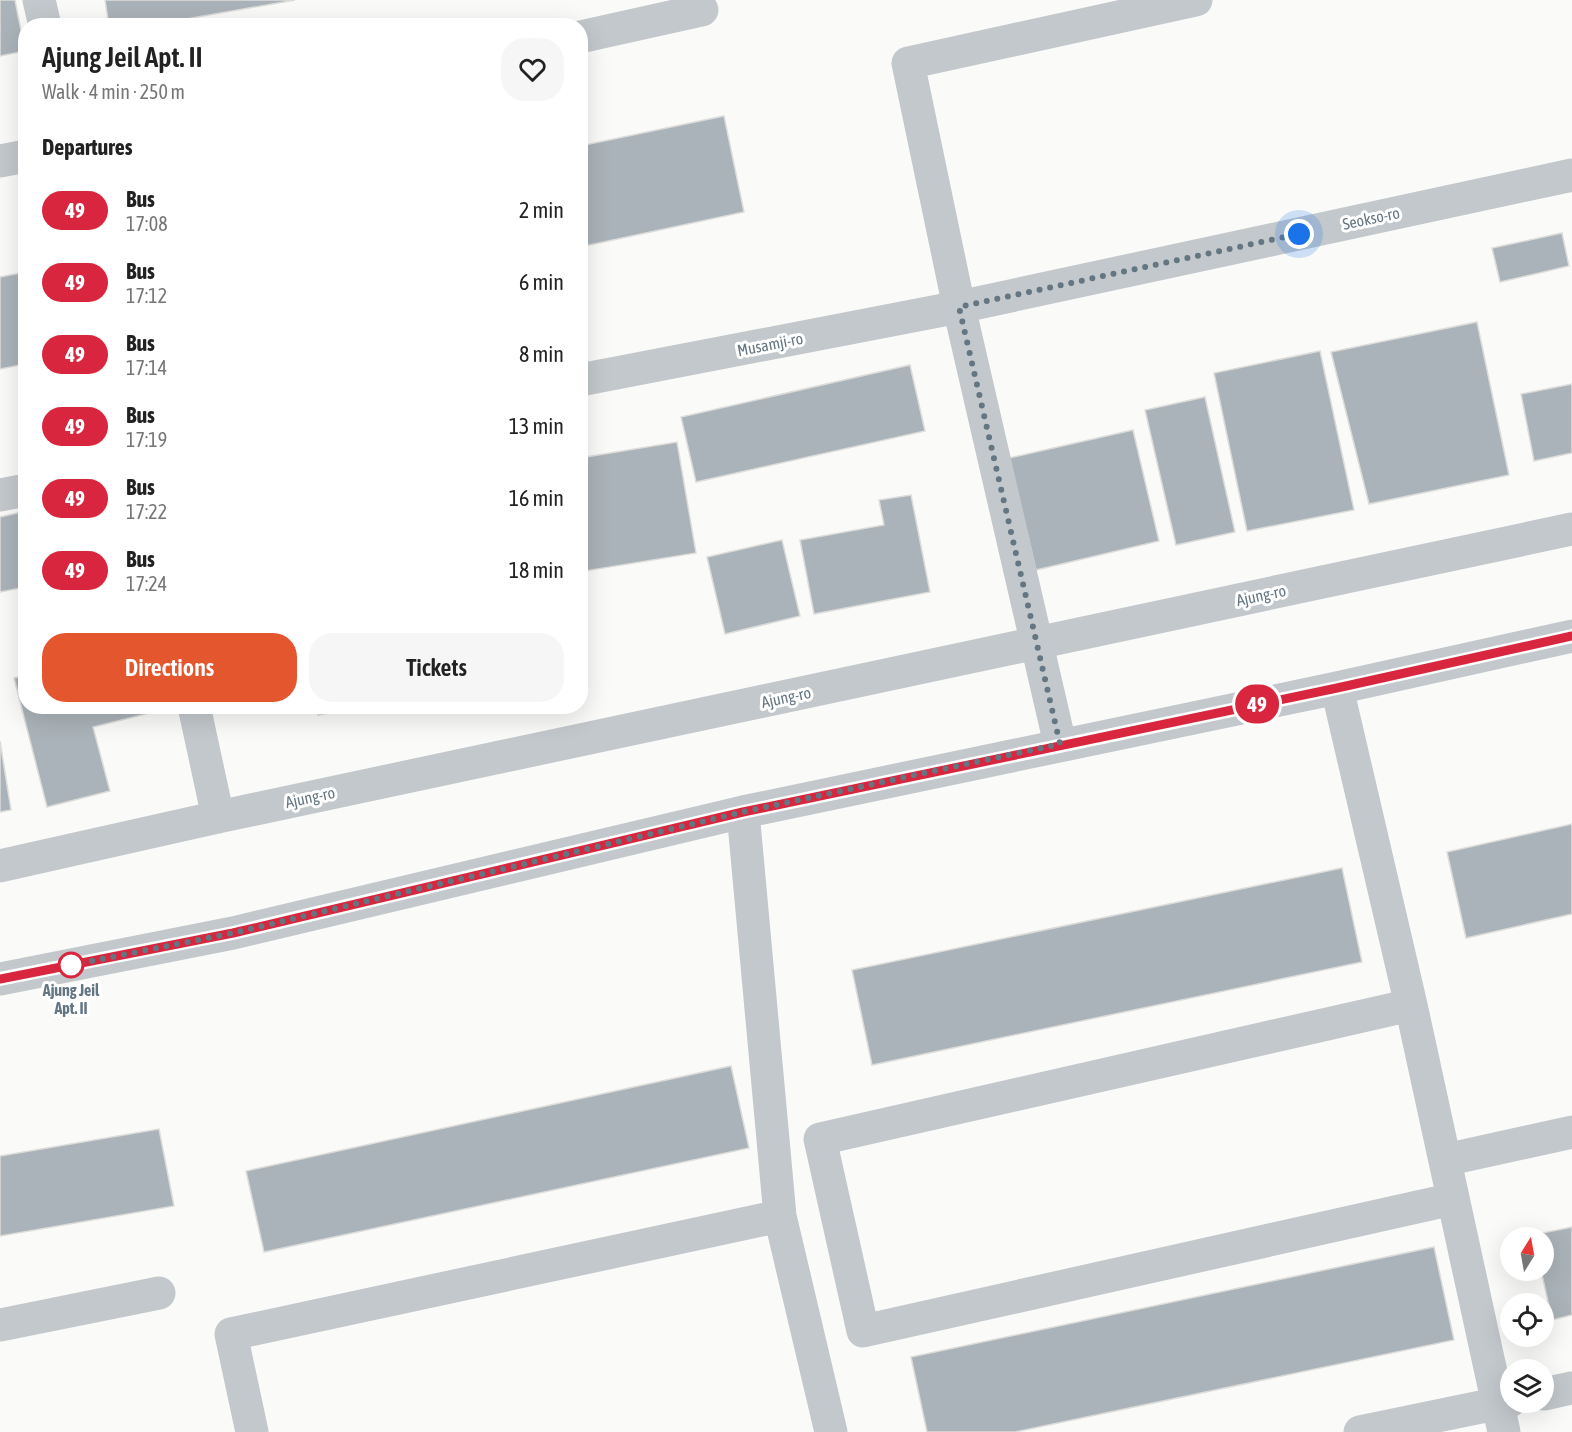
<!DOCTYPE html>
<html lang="en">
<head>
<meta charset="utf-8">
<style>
  :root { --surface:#fff; --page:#f6f6f6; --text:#222; --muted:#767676; --accent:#e4572e }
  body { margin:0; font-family:"Asap Condensed",sans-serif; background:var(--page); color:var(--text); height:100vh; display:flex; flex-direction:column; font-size:22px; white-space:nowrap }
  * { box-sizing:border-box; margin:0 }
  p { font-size:20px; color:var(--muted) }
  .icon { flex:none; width:33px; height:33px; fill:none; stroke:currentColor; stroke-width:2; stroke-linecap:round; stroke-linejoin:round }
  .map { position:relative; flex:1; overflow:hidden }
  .drawer { position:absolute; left:18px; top:18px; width:570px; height:696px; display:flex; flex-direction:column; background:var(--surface); border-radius:24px; box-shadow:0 6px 24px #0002 }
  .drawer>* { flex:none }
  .badge { padding:0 12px; border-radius:20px; font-size:21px; line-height:39px }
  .needle { width:39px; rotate:11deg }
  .fabs { position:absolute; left:1500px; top:1227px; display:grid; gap:12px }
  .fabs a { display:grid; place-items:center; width:54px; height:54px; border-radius:50%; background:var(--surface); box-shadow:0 6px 24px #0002; font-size:30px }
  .you { position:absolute; width:30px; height:30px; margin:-15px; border:4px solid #fff; border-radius:50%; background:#1a73e8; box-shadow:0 0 0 9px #1a73e833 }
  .map>.badge { position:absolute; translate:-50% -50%; box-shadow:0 0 0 3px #fff }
  h2 { padding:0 24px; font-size:22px; line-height:54px }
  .round { display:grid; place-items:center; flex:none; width:63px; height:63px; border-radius:24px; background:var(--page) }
  .overview { display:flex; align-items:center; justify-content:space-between; height:102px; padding:0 24px }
  h1 { font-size:28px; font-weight:600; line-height:45px }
  .action { display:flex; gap:12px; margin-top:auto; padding:12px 24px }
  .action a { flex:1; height:69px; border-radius:24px; background:var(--accent); color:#fff; font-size:24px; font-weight:600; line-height:69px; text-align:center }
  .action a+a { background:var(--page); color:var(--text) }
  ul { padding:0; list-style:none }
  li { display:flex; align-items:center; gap:18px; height:72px; padding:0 24px }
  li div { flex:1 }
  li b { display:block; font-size:22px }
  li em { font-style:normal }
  li .badge { min-width:66px; font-weight:700; text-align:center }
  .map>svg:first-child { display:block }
</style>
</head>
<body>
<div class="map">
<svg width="1572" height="1432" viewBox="0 0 1572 1432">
  <rect width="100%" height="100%" fill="#fafaf8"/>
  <path fill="#aab3b9" stroke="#dcdcda" stroke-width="1.5" d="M0,0H15L25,51L0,56Z
    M105,0H295L146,26H109Z
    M105,0H295L146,26H109Z
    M724,116L744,212L580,247V146Z
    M1562,233L1569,266L1500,282L1492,248Z
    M26,272V364L0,369V277Z
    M1477,322L1509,475L1369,504L1331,352Z
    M1320,351L1354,510L1247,531L1214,373Z
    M910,365L925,431L696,482L681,417Z
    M1572,384V453L1534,461L1521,394Z
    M1205,397L1235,532L1176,545L1145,410Z
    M1133,430L1159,541L1036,570L1009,458Z
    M677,442L696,553L585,571L580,544V458Z
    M911,495L930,592L814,614L800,540L884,525L879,500Z
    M26,511V587L0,592V517Z
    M782,540L800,616L725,634L707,557Z
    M26,675V706H149L150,713L93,727L110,791L47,807L14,678Z
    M317,706H365L318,715Z
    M0,741L11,810L0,812Z
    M1572,824V914L1466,938L1447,852Z
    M1342,868L1362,962L872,1065L852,970Z
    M731,1066L749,1148L264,1252L246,1171Z
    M159,1129L174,1206L0,1236V1156Z
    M1572,1227V1315L1552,1320L1541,1270H1544V1238H1533V1235Z
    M1434,1247L1454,1340L1015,1432H927L911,1357Z"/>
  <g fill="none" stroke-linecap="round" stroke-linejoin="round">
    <path stroke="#c3c8cc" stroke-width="33" d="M39,0L45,26
      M580,37L702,10
      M0,161L26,156
      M580,380L959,307L1572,175
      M0,495L26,490
      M1337,688L1411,1005L1504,1432
      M194,706L218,817
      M1060,744L959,307L908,63L1196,0
      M743,812L780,1216L831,1432
      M0,866L218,817L1572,529
      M0,979L233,933L743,812L1337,688L1572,636
      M1411,1005L820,1139L863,1331L1453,1199
      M1445,1160L1572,1132
      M0,1325L159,1293
      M1544,1394L1572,1388
      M252,1432L231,1334L780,1216
      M1360,1432L1510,1401"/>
  </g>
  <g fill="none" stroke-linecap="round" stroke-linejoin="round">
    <g stroke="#fff" stroke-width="14">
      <path id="line" d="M0,979L233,933L743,812L1337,688L1572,636"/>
    </g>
    <use href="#line" stroke="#d7263d" stroke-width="9"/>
    <path stroke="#657683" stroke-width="6" stroke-dasharray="0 10.8" d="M71,965L233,933L743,812L1060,744L959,307L1299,234"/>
  </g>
  <circle fill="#fff" stroke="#d7263d" stroke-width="3" cx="71" cy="965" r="12"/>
  <g text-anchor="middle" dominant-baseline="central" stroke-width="6" stroke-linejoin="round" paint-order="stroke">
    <g font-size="16" fill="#657683" stroke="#fff">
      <text transform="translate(1371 218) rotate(-12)">Seokso-ro</text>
      <text transform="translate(770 344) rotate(-11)">Musamji-ro</text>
      <text transform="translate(1261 595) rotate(-12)">Ajung-ro</text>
      <text transform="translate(786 697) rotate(-12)">Ajung-ro</text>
      <text transform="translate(310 797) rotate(-12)">Ajung-ro</text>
    </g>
    <g font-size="16" font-weight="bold" fill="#657683" stroke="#fff">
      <text x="71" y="990">Ajung Jeil<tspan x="71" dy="18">Apt. II</tspan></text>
    </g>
  </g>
</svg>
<div class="fabs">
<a><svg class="needle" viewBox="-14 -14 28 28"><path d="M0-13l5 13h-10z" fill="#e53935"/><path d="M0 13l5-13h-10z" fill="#767676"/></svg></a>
<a><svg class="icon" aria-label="locate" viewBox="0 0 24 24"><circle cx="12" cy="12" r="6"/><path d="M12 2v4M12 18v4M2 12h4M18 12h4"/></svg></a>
<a><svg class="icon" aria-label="layers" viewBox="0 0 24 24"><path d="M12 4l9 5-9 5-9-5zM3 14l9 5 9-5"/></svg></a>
</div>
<div class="you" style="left:1299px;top:234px"></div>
<b class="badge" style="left:1257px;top:704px;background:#d7263d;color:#fff">49</b>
<section class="drawer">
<div class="overview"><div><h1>Ajung Jeil Apt. II</h1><p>Walk · 4 min · 250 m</p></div><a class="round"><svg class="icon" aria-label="heart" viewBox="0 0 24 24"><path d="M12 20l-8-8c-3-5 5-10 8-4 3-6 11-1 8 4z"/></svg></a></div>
<h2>Departures</h2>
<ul>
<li><span class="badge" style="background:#d7263d;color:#fff">49</span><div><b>Bus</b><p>17:08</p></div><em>2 min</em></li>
<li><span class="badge" style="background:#d7263d;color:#fff">49</span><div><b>Bus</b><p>17:12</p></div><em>6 min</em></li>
<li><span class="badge" style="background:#d7263d;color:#fff">49</span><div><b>Bus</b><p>17:14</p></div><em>8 min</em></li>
<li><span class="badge" style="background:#d7263d;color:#fff">49</span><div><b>Bus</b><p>17:19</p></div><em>13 min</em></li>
<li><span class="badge" style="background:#d7263d;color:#fff">49</span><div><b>Bus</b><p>17:22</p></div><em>16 min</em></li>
<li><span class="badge" style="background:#d7263d;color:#fff">49</span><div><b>Bus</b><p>17:24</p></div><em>18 min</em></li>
</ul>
<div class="action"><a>Directions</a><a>Tickets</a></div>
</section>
</div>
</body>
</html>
